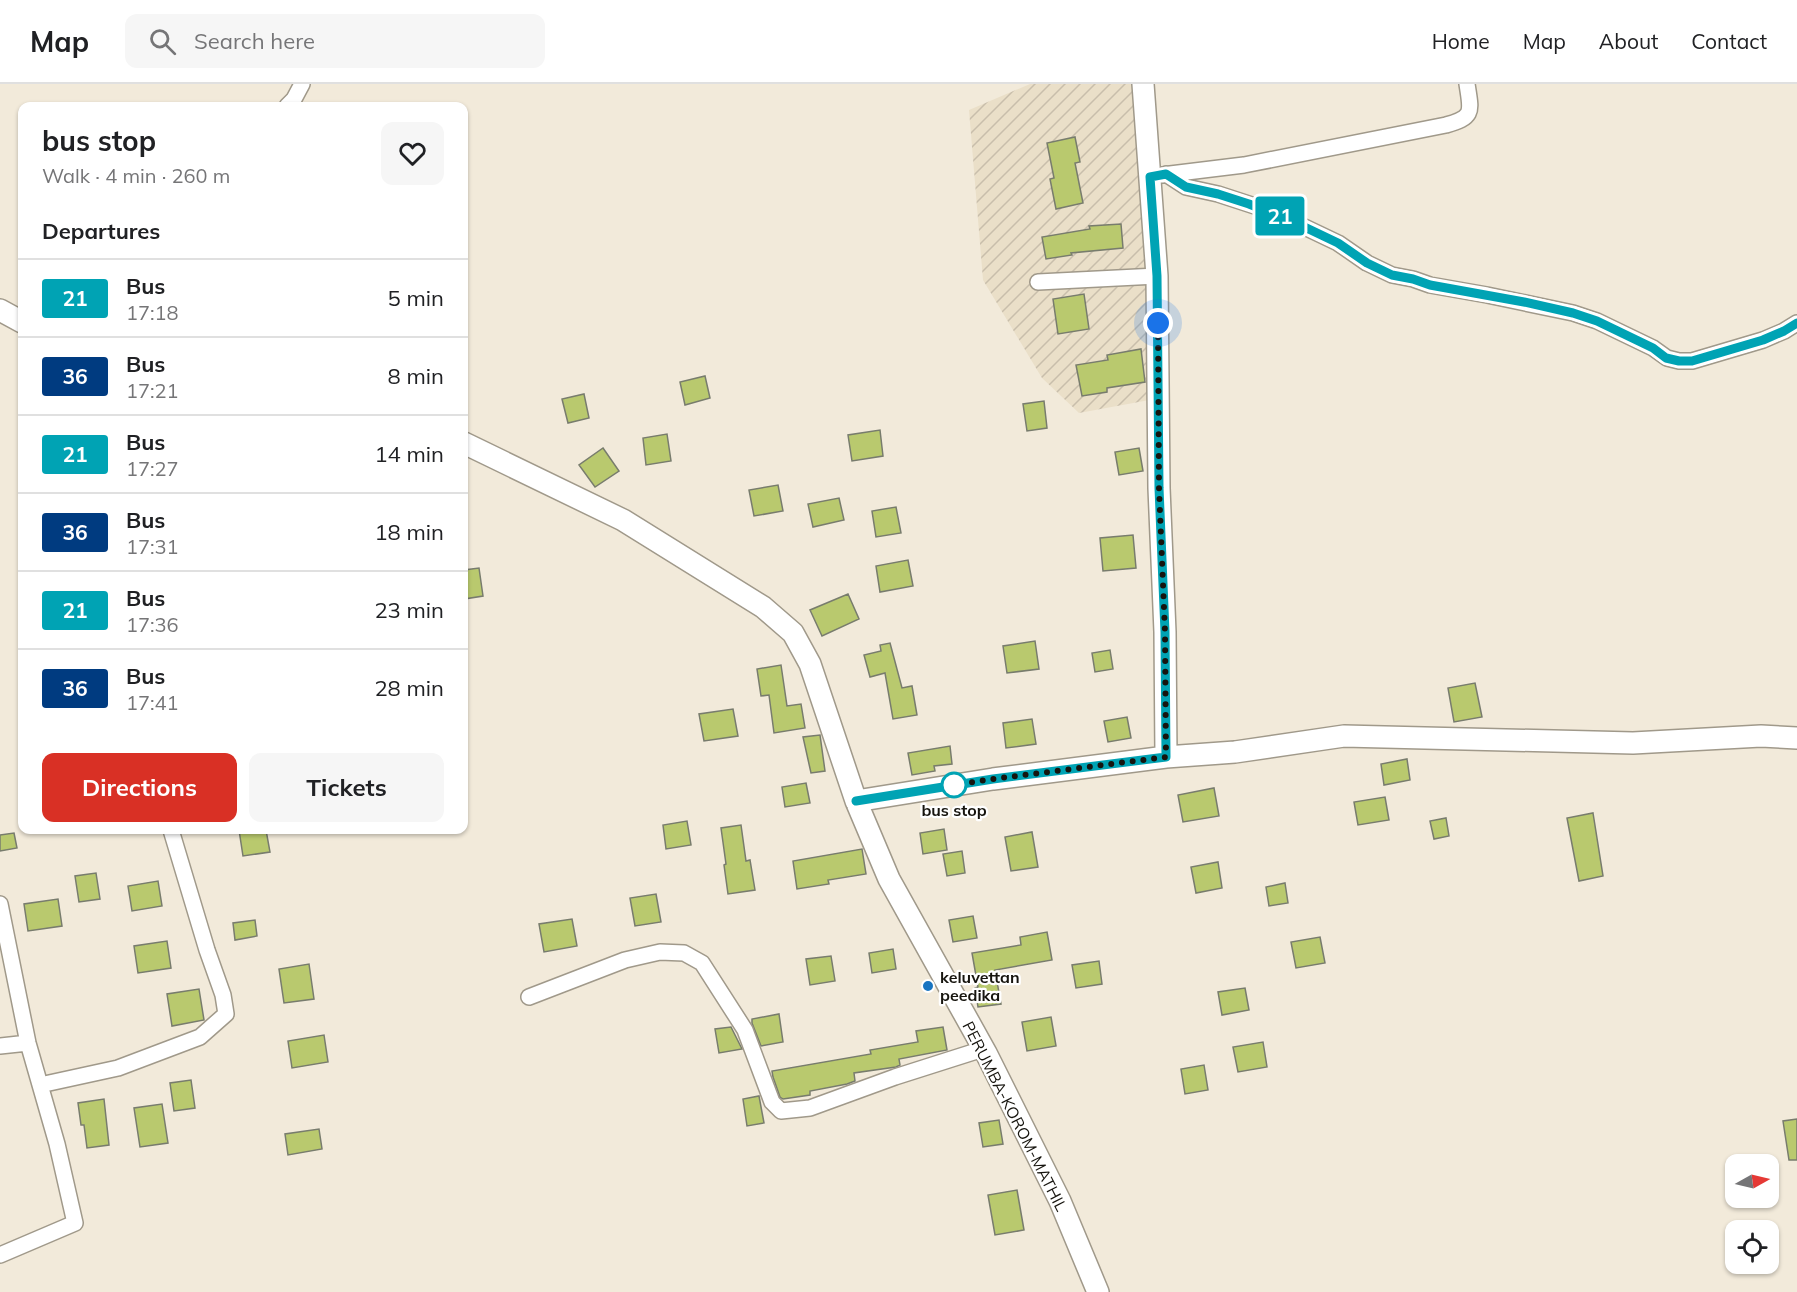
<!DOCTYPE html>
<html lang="en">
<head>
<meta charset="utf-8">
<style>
  :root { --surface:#fff; --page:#f6f6f6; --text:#202124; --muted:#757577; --line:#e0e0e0; --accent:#d93025 }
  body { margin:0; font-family:Mulish,sans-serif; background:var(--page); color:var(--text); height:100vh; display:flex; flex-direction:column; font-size:22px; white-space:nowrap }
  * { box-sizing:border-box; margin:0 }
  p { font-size:20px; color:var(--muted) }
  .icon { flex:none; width:33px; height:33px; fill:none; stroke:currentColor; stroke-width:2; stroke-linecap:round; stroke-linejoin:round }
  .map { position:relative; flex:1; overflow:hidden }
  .sheet { position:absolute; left:18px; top:18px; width:450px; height:732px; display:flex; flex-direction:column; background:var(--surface); border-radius:12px; box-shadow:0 2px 4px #0004 }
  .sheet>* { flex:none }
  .badge { padding:0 12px; border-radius:4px; font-size:21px; line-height:39px }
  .needle { width:39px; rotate:82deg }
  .tools { position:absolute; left:1725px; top:1070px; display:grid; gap:12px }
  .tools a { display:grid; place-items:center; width:54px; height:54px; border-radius:12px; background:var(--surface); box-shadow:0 2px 4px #0004; font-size:30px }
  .you { position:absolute; width:30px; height:30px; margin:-15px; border:4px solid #fff; border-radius:50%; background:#1a73e8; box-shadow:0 0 0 9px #1a73e833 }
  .map>.badge { position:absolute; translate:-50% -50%; box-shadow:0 0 0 3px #fff }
  h2 { padding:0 24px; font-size:22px; line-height:54px }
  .round { display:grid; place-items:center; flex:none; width:63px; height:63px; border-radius:12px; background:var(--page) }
  .overview { display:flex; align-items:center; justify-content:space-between; height:102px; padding:0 24px }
  h1 { font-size:28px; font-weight:700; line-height:45px }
  .cta { display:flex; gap:12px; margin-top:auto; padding:12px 24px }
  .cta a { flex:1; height:69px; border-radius:12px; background:var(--accent); color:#fff; font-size:24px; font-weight:700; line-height:69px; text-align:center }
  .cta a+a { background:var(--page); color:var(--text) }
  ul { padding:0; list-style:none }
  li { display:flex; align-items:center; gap:18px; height:78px; padding:0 24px; border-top:2px solid var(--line) }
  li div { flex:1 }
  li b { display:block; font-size:22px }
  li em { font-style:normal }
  li .badge { min-width:66px; font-weight:700; text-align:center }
  header { display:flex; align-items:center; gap:36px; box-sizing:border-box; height:84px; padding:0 30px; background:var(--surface); border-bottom:2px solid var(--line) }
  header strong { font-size:28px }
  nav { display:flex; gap:33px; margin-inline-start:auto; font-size:21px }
  .search { width:420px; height:54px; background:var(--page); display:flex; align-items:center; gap:15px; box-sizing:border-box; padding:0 21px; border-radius:12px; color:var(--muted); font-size:22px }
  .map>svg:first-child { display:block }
</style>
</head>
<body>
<header>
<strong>Map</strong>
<div class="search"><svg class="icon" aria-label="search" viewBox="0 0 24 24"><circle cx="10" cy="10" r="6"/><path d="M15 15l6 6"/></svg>Search here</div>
<nav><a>Home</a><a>Map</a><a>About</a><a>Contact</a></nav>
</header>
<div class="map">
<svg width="1797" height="1208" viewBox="0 0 1797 1208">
  <defs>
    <pattern id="industrial-furrows" width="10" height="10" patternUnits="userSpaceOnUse" patternTransform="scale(1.5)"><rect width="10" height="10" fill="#eadfc8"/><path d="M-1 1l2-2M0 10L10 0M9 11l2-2" fill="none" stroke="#c8beab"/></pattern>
  </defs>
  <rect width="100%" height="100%" fill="#f2eada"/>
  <path fill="url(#industrial-furrows)" d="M1030,0H1133L1155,315L1079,329L1042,294L983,196L969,26Z"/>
  <path fill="#b9c96e" stroke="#787c6d" stroke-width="1.5" d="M1075,53L1080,78L1075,79L1083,119L1056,125L1050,95L1054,94L1047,59Z
    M1121,140L1123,164L1071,169L1072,171L1046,175L1042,153L1090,145L1089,142Z
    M1084,210L1089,245L1058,250L1053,215Z
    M1141,265L1145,298L1107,304V308L1082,312L1076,281L1108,276L1107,271Z
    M705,292L710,314L685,321L680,298Z
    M584,310L589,334L568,339L562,315Z
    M1044,317L1047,344L1027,347L1023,320Z
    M880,346L883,372L852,377L848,351Z
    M667,350L671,377L646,381L643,354Z
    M603,364L619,387L595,403L579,381Z
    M1139,364L1143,387L1119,391L1115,368Z
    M778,401L783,427L754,432L749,406Z
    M839,414L844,436L813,443L808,420Z
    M896,423L901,449L876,453L872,427Z
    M1133,451L1136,484L1103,487L1100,454Z
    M908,476L913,502L880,508L876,482Z
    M479,484L483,512L464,515V486Z
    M848,510L859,535L822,552L810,526Z
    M1035,557L1039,585L1007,589L1003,562Z
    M890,559L902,604L912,602L917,631L893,635L885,589L870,593L864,571L881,567L880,561Z
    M1110,566L1113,585L1095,588L1092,569Z
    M781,581L787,622L801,620L805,644L774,649L769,611L761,612L757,585Z
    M1475,599L1482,633L1454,638L1448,604Z
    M733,625L738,652L704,657L699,630Z
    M1127,633L1131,654L1108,658L1104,637Z
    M1032,635L1036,660L1006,664L1003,639Z
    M820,651L825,687L811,689L803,653Z
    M950,662L952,680L934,682L935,687L912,691L908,669Z
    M1407,675L1410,696L1384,701L1381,680Z
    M806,699L810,719L785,723L782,703Z
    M1214,704L1219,732L1183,738L1178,711Z
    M1385,713L1389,736L1358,741L1354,718Z
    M1593,729L1603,792L1579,797L1567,734Z
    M1446,734L1449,752L1434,755L1430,737Z
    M687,737L691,761L666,765L663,741Z
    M741,741L746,777L750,776L755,806L728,810L724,781L726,780L721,744Z
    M944,745L947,766L923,770L920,749Z
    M239,746H266L270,768L243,772Z
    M1032,748L1038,783L1011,787L1005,753Z
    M14,749L17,764L0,767V751Z
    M862,765L866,790L828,796L829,800L797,805L793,777Z
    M962,767L965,789L947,792L943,770Z
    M1218,778L1222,804L1196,809L1191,783Z
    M96,789L100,815L79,818L75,792Z
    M158,797L162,822L132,827L128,802Z
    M1285,799L1288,819L1269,822L1266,803Z
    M656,810L661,838L635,842L630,814Z
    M58,815L62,842L28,847L24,820Z
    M973,832L977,854L953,858L949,836Z
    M572,835L577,862L544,868L539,840Z
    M255,836L257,852L235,856L233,839Z
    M1047,848L1052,876L995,886L1001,920L978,923L975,904L978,903L972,869L1021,861L1020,853Z
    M1320,853L1325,879L1296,884L1291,858Z
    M167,857L171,884L138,889L134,862Z
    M893,865L896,885L872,889L869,869Z
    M831,872L835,897L810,901L806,875Z
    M1099,877L1102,900L1076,904L1072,881Z
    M309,880L314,915L284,919L279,885Z
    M1245,904L1249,926L1222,931L1218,908Z
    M199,905L204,936L172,942L167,910Z
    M779,930L783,958L761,962L752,939V935Z
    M1051,933L1056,962L1027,967L1022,938Z
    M731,943L742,965L719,969L715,945Z
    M943,943L947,966L899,975L900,981L896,983L854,989L855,997L847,1000L810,1007V1011L783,1015L780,1013L773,993L772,987L871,970L870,966L918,958L916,947Z
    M324,951L328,978L292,984L288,957Z
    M1263,958L1267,983L1238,988L1233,963Z
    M1204,981L1208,1006L1185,1010L1181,985Z
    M191,996L195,1024L174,1027L170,999Z
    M759,1012L764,1039L747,1042L743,1015Z
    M104,1015L109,1061L87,1064L84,1041H81L78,1019Z
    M162,1020L168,1059L140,1063L134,1024Z
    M1797,1035V1076H1789L1783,1037Z
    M999,1036L1003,1060L983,1063L979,1039Z
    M319,1045L322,1065L288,1071L285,1050Z
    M1017,1106L1024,1146L995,1151L988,1111Z"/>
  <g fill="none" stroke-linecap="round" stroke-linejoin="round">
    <g stroke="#a0998a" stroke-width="18">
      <path id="street" d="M287,22L294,15L302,0
        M1166,90L1186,103L1218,110L1264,125L1294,138L1338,159L1367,179L1392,191L1413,195L1430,201L1487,211L1573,229L1597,237L1653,264L1667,274L1679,277H1692L1763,256L1784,247L1797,239
        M1162,91L1244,81L1446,41C1475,33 1471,27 1467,0
        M1038,198L1157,192
        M0,820L28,959L57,1060L75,1139L0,1171
        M529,913L625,876L660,868L684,869L702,879L745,946L772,1018L781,1027L810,1024L895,993L983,965
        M0,962L28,959
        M40,1001L118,984L200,953L226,930L223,911L207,866L171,746"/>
    </g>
    <g stroke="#a0998a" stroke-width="24">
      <path id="secondary" d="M1143,0L1157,192L1159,404L1165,548L1166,673
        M0,226L22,238
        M464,359L623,436L763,523L793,549L810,580L856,717L889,795L986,969L1060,1117L1098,1208
        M856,717L993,695L1166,673L1235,668L1344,652L1633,659L1761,652L1797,654"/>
    </g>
    <use href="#street" stroke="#fff" stroke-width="15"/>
    <use href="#secondary" stroke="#fff" stroke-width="21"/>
  </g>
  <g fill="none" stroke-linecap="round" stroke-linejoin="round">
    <g stroke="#fff" stroke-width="14">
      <path id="line" d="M856,717L993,695L1166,673L1165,548L1159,404L1157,192L1150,93L1166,90L1186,103L1218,110L1249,120L1294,138L1338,159L1367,179L1392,191L1413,195L1430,201L1524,218L1573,229L1597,237L1653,264L1666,274L1679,277H1692L1763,256L1784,247L1797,239"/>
    </g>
    <use href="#line" stroke="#00a3b4" stroke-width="9"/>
    <path stroke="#16140e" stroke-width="6" stroke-dasharray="0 10.8" d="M954,701L947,702L993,695L1166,673L1165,548L1159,404L1158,239"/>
  </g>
  <circle fill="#fff" stroke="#00a3b4" stroke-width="3" cx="954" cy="701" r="12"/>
  <circle fill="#1874c1" stroke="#fff" stroke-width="2" cx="928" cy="902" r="6"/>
  <g text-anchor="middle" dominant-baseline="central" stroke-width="4.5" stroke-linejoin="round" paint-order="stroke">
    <g font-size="16" font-weight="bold" fill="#16140e" stroke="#fff">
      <text x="954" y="726">bus stop</text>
    </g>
    <g font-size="16" font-weight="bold" fill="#16140e" stroke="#fff" text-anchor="start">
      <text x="940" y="893">keluvettan<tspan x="940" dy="18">peedika</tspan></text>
    </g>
    <g font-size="16" fill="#16140e" stroke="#fff">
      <text transform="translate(1015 1032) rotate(63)">PERUMBA-KOROM-MATHIL</text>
    </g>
  </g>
</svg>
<div class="tools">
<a><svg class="needle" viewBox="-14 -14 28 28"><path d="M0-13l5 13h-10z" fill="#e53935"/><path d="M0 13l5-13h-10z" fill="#757577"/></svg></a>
<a><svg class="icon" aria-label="locate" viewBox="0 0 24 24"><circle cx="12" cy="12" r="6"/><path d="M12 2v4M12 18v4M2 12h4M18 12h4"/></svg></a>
</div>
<div class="you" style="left:1158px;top:239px"></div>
<b class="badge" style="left:1280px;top:132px;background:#00a3b4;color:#fff">21</b>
<section class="sheet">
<div class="overview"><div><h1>bus stop</h1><p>Walk · 4 min · 260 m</p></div><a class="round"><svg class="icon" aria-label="heart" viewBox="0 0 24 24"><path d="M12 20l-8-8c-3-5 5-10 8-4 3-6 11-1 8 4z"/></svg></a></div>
<h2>Departures</h2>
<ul>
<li><span class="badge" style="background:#00a3b4;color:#fff">21</span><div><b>Bus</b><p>17:18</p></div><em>5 min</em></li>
<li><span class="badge" style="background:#003b80;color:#fff">36</span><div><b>Bus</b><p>17:21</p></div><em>8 min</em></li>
<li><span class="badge" style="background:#00a3b4;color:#fff">21</span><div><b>Bus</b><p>17:27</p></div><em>14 min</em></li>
<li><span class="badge" style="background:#003b80;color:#fff">36</span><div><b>Bus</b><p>17:31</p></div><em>18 min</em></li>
<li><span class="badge" style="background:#00a3b4;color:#fff">21</span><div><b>Bus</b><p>17:36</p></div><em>23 min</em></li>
<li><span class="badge" style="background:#003b80;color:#fff">36</span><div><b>Bus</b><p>17:41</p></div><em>28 min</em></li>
</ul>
<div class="cta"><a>Directions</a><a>Tickets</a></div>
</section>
</div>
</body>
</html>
